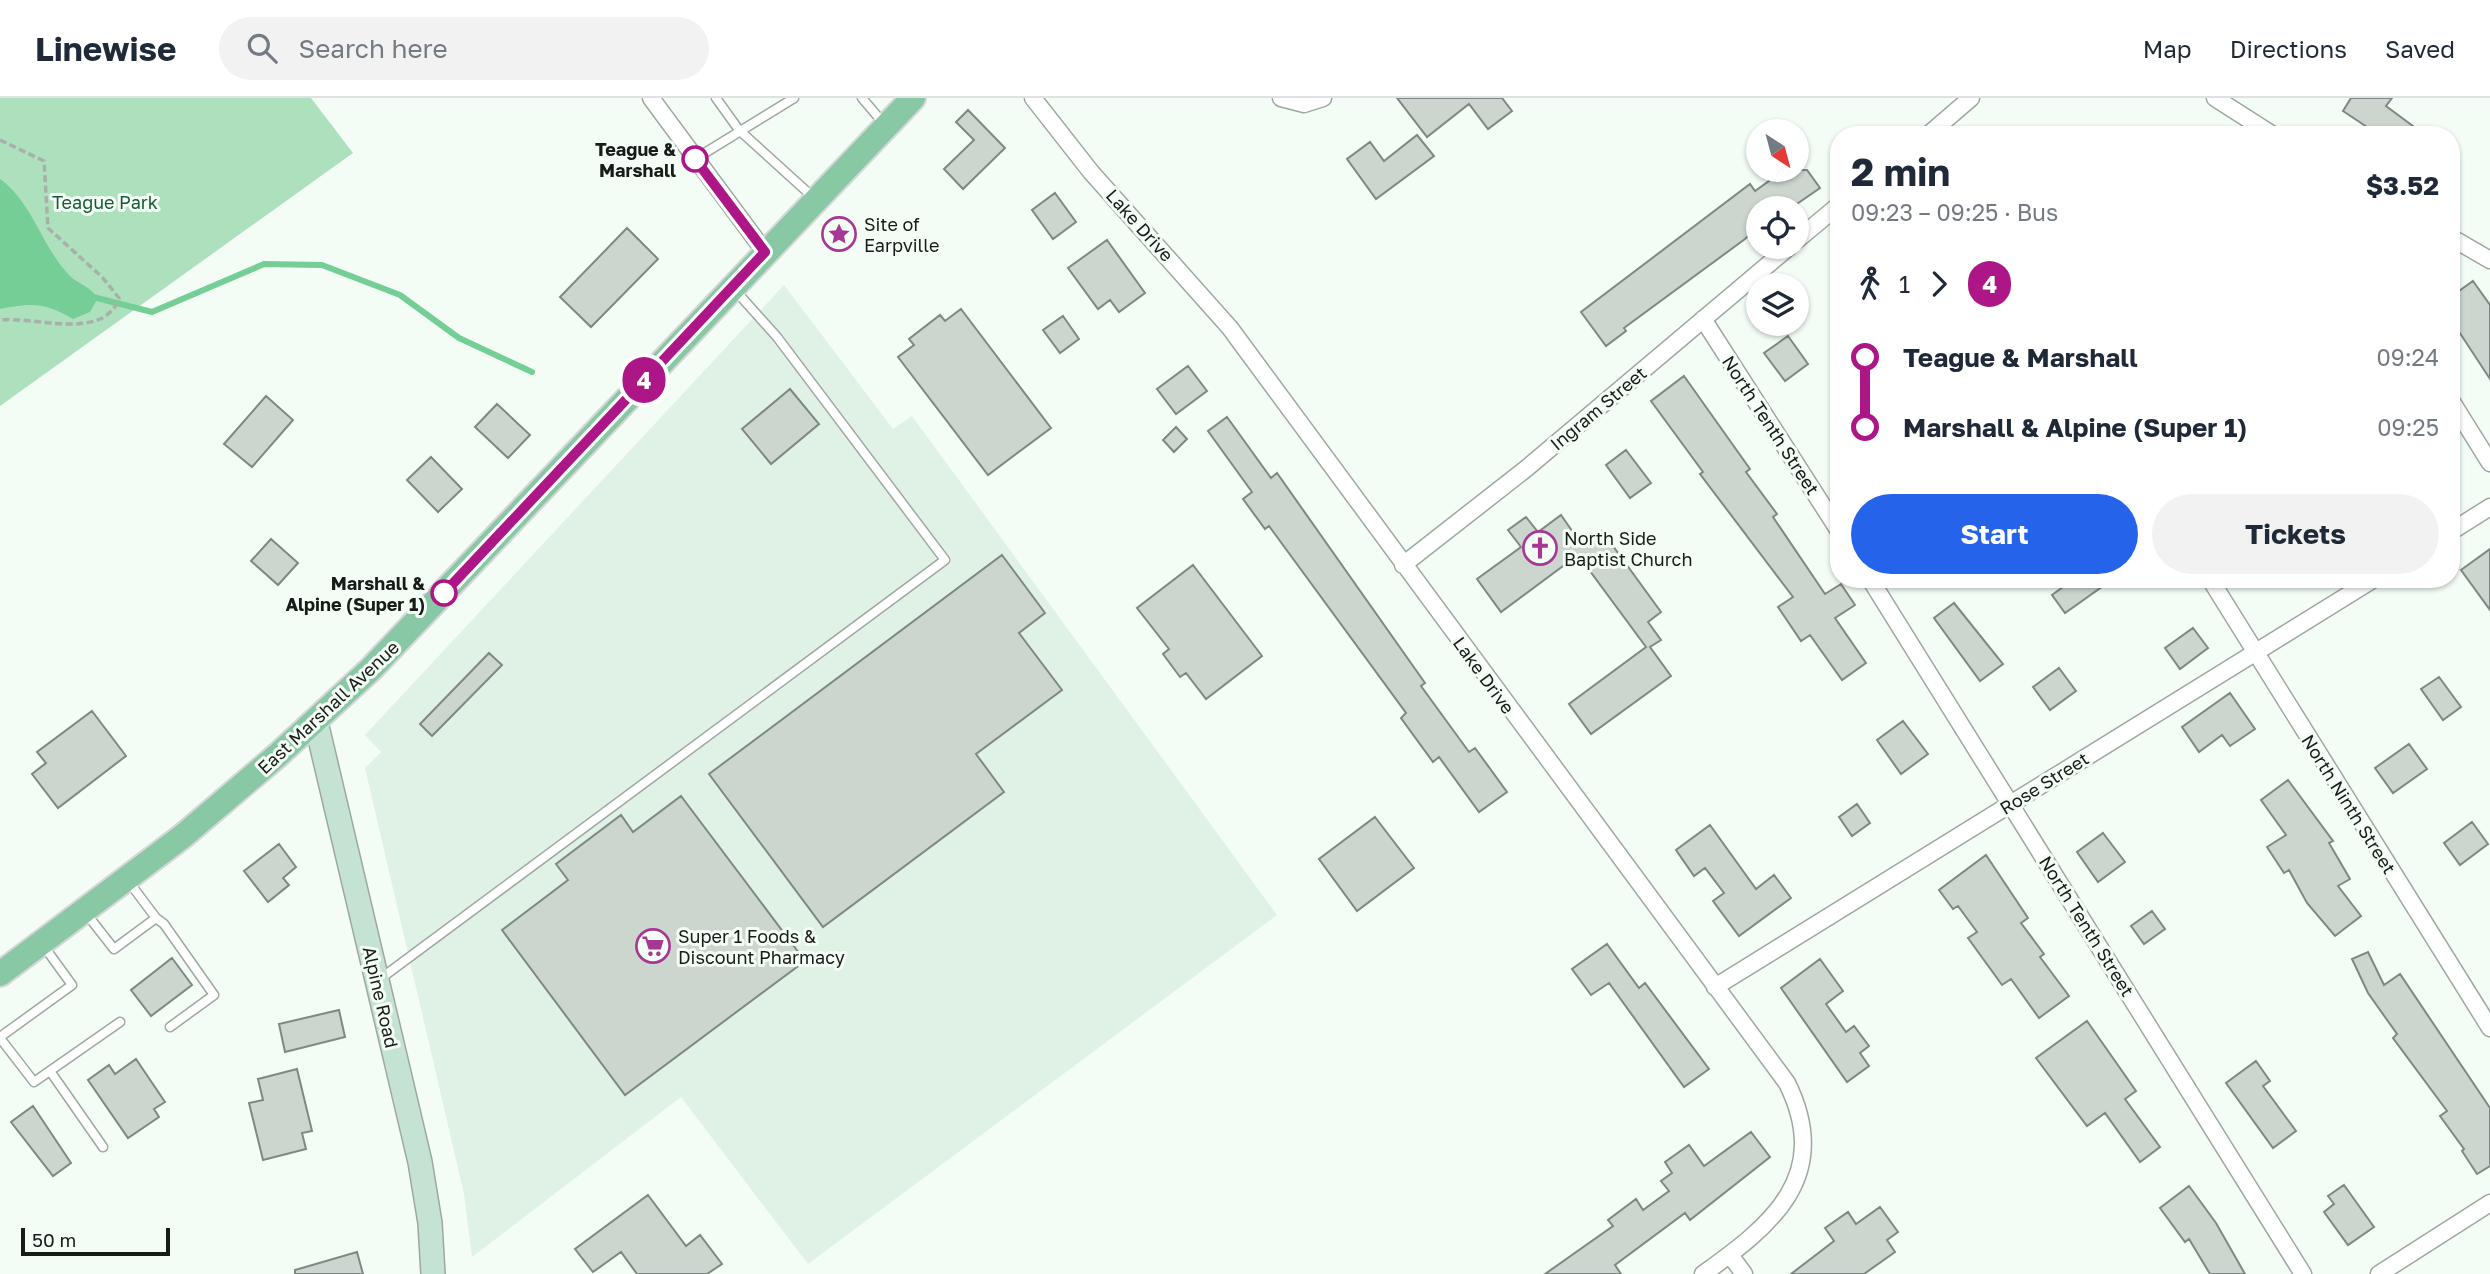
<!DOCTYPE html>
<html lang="en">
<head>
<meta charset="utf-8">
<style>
  :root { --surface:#fff; --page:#f2f2f3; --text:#1f2937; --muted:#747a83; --line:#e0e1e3; --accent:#2563eb }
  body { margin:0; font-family:"Golos Text",sans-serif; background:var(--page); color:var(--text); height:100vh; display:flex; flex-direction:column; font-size:26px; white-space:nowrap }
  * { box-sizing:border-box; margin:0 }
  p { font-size:23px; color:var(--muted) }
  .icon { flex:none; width:38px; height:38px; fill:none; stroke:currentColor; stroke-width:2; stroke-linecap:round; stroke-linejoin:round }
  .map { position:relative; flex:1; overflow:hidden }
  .details { position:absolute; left:1830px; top:28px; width:630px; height:462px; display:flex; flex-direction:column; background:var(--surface); border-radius:28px; box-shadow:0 2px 5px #0004 }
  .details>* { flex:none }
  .badge { padding:0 14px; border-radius:23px; font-size:24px; line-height:46px }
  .needle { width:46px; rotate:144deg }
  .tools { position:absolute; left:1746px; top:21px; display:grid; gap:14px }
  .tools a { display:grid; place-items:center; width:63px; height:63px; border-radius:50%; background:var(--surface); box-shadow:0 2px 5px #0004; font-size:35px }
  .scale { position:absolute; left:21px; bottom:18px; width:149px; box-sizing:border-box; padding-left:7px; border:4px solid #181c19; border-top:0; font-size:19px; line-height:24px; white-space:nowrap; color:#181c19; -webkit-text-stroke:5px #f3fdf6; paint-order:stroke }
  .map>.badge { position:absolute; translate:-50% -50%; box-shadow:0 0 0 4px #fff }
  .legs { display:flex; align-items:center; gap:10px; height:77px; padding:0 21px; font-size:23px }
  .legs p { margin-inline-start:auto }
  .summary { display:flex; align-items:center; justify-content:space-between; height:119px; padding:0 21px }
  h1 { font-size:38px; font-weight:700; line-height:52px }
  .button { display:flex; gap:14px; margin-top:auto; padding:14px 21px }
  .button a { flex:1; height:80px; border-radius:42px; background:var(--accent); color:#fff; font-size:28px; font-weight:700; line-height:80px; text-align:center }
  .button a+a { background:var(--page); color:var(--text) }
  ul { padding:0 21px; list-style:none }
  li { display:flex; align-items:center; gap:24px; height:70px; font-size:26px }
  li i { display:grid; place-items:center; width:10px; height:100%; margin:0 9px; background:currentColor }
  li i::after { content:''; width:18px; height:18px; margin:-9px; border:5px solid; border-radius:50%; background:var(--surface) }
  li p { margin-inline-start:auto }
  li:first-child i { background:linear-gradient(#0000 50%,currentColor 0) }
  li:last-child i { background:linear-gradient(currentColor 50%,#0000 0) }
  header { display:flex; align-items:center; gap:42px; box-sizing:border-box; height:98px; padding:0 35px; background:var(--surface); border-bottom:2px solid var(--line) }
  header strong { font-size:33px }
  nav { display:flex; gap:38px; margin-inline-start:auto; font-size:24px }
  .search { width:490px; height:63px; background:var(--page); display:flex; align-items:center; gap:18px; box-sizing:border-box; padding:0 24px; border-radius:38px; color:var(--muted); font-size:26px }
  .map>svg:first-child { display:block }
</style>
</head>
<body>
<header>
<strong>Linewise</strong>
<div class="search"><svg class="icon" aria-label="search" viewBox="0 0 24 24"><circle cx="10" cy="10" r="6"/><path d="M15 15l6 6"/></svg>Search here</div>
<nav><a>Map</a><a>Directions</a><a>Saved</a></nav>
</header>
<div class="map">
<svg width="2490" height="1176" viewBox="0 0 2490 1176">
  <rect width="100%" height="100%" fill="#f3fdf6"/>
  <path fill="#e0f1e5" d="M784,187L893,331L912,318L1277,817L808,1166L681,999L472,1159L464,1096L365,670L381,654L365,637Z"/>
  <path fill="#ade0bd" d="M0,0H311L353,55L0,308Z"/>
  <path fill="#75ce96" d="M0,81C32,104 42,148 68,176C77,186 86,185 98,200L90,214L73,221C44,204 32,205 0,211Z"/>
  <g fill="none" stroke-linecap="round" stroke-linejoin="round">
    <path stroke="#75ce96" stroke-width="6" d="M93,199L152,214L264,166L322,167L400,197L459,240L532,274"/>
  </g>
  <path fill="#ccd6cf" stroke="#7f8882" stroke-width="2" d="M1397,0H1502L1512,13L1488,31L1469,6L1427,39Z
    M2351,0H2392L2386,8L2425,37H2379L2343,13Z
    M968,12L1005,50L963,91L944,71L974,42L956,24Z
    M1417,37L1434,58L1376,101L1347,61L1370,44L1384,63Z
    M1784,72H1807L1820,90L1791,110H1759V128L1745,141L1624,230L1626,233L1606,248L1581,214L1750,86L1755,93Z
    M1055,95L1076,124L1053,141L1032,112Z
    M627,130L658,161L591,229L560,199Z
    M1107,142L1145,195L1119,214L1110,202L1098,211L1068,170Z
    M2473,183L2490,207V281L2452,223V198Z
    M961,211L1051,330L988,377L898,259L914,247L909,241L940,217L945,223Z
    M1063,218L1079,241L1060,255L1043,232Z
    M1788,238L1808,266L1785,283L1764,255Z
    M1188,268L1207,293L1176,316L1157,291Z
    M1684,278L1750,371L1746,374L1777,416L1773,419L1825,496L1841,486L1855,507L1835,520L1866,565L1842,582L1810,537L1801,543L1778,509L1793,499L1700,376L1703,374L1651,303Z
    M790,291L819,326L771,366L742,331Z
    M266,298L293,322L252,369L224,346Z
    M497,306L530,337L508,360L475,329Z
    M1227,319L1271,380L1277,375L1425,585L1421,588L1469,654L1475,650L1507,694L1479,714L1439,659L1433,664L1401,620L1406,615L1269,428L1265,431L1243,401L1252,394L1208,333Z
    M1176,329L1187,341L1174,354L1163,342Z
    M1626,352L1651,385L1630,400L1606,367Z
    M431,359L462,391L438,414L407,382Z
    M1561,417L1582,447L1602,433L1661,514L1648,524L1661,542L1650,549L1671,578L1591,636L1569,606L1646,549L1578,457L1501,514L1477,481L1521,449L1508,432L1526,419L1538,434Z
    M271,441L298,465L278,487L251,463Z
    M2490,451V512L2461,472Z
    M1002,457L1045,515L1019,535L1062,592L976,656L1004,694L823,829L709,676Z
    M1193,467L1262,558L1206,601L1186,575L1180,579L1163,556L1169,551L1137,510Z
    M2074,481H2113L2065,515L2052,497Z
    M1954,505L2003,566L1980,583L1934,520Z
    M2193,530L2208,550L2180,571L2165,550Z
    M489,555L502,567L432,638L420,626Z
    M2059,570L2076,593L2050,612L2033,589Z
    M2439,579L2461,609L2443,622L2421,591Z
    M2230,595L2255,631L2230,648L2222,637L2199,654L2182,629Z
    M92,613L126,658L58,710L32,676L46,665L37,654Z
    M1903,623L1928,656L1901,676L1877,642Z
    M2409,646L2427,671L2393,695L2375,670Z
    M2288,682L2333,743L2329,745L2350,781L2338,788L2361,818L2335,838L2307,805L2289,772L2284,775L2267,749L2286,737L2261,702Z
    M681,698L805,863L625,997L502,832L568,782L556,766L621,717L633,734Z
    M1857,706L1870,725L1852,738L1839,719Z
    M1375,719L1414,770L1357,813L1319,761Z
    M2472,724L2488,746L2460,767L2444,745Z
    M1710,727L1756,791L1774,777L1791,800L1739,838L1713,803L1724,795L1705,770L1694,778L1676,752Z
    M2103,735L2125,764L2098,784L2077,754Z
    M279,746L296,769L283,780L289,787L268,804L244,773Z
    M1986,757L2028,820L2021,825L2044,856L2040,859L2069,898L2039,920L2011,881L2002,887L1968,840L1977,834L1958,808L1953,811L1939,792Z
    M2152,813L2165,831L2144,846L2131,828Z
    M1607,846L1639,890L1645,885L1709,971L1684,989L1609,885L1591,897L1572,871Z
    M2368,854L2384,887L2400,876L2490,1010V1068L2477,1076L2462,1053L2464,1051L2440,1018L2447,1013L2393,940L2397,936L2368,895L2352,861Z
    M172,860L192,887L151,918L131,892Z
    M1820,861L1843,893L1826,906L1846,934L1854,928L1869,948L1860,955L1869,968L1847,984L1781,890Z
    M339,912L345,939L285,954L279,926Z
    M2087,923L2136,993L2125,1001L2160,1049L2140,1064L2105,1015L2087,1028L2036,960Z
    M136,961L165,1004L154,1011L159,1019L128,1040L88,982L109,967L115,976Z
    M2256,963L2270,983L2263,988L2296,1033L2273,1050L2226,985Z
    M297,971L312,1033L302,1035L306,1051L263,1062L249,1005L263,1002L258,981Z
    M33,1008L71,1065L53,1078L11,1024Z
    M1751,1034L1770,1059L1690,1122L1685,1115L1615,1167L1621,1176H1545L1613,1128L1608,1122L1636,1101L1643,1112L1669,1093L1661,1083L1672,1075L1665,1064L1689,1047L1704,1068Z
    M2344,1087L2374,1129L2348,1147L2324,1114L2334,1106L2328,1098Z
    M2189,1088L2216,1125L2245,1176H2210L2189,1141L2185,1144L2160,1110Z
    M648,1097L686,1148L700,1137L722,1166L707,1176H637L621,1154L593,1174L575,1151Z
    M1880,1109L1898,1134L1887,1142L1895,1154L1864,1176H1791L1834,1143L1825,1130L1848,1114L1856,1126Z
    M357,1154L363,1176H295V1172Z"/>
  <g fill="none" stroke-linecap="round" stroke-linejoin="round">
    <g stroke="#9ea8a1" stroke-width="11">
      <path id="service" d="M716,0L739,32L814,100
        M862,0L884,26
        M695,61L794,0
        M85,814L114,851L156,820L129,784
        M156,820L164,826L214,897L170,929
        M380,881L945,462L777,239L734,191
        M0,939L72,887L43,847
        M0,940L34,984L120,924
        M50,973L103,1049"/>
    </g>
    <g stroke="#9ea8a1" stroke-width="19">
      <path id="minor" d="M651,0L765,154
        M1033,0L1091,74L1230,230L1787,985C1833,1078 1772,1127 1703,1176
        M1281,0L1304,6L1323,0
        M2215,0L2273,37
        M1928,37L1971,0
        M2452,140L2490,162
        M1797,142L1839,107
        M1703,221L1839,433
        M2452,304L2490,365
        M2452,433L2490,409
        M1403,467L1527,370L1789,149
        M1870,481L2303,1176
        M2210,481L2490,930
        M1715,889L2374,481
        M1730,1157L1744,1176
        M2379,1176L2490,1105"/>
    </g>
    <g stroke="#9ea8a1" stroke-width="26">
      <path id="secondary" d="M316,624L420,1064L430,1125L433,1176"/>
    </g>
    <g stroke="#d5d6d6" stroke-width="28">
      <path id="primary" d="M0,876L183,738L279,656L371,571L913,0"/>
    </g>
    <path stroke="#a8b0aa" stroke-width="3.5" stroke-dasharray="7 3.5" stroke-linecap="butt" d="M0,42L44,63L48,130L102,179L119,200C104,244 35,218 0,222"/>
    <use href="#service" stroke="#fff" stroke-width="8"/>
    <use href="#minor" stroke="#fff" stroke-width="16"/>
    <use href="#secondary" stroke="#c4e3d2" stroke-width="23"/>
    <use href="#primary" stroke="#88c8a4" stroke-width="24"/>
  </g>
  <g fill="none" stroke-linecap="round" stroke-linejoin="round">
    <g stroke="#fff" stroke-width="16">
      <path id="line-1" d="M444,495L765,154L695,61"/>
    </g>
    <use href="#line-1" stroke="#ad1687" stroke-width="10"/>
  </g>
  <defs>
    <g id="sight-ring" transform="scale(1.75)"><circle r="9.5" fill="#f3fdf6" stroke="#a73795" stroke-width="1.5"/><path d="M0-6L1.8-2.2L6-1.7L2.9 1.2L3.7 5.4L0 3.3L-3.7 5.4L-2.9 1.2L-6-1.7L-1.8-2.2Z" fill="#a73795"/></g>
    <g id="church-ring" transform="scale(1.75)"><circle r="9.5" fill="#f3fdf6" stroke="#a73795" stroke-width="1.5"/><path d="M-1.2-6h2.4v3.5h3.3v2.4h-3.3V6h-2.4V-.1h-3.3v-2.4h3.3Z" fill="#a73795"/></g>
    <g id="supermarket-ring" transform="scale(1.75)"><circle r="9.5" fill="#f3fdf6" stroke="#a73795" stroke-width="1.5"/><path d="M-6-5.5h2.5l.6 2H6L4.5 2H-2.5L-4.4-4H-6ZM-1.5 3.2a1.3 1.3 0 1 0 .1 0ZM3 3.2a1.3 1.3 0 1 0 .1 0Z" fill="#a73795"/></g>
  </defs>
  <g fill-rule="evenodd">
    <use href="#sight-ring" x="839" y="136"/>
    <use href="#church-ring" x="1540" y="450"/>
    <use href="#supermarket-ring" x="653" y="848"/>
  </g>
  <g fill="#fff" stroke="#ad1687" stroke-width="3.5">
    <circle cx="695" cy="61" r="12"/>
    <circle cx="444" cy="495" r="12"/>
  </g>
  <g text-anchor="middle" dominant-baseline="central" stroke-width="6" stroke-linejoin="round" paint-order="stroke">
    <g font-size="18" font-weight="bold" fill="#181c19" stroke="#f3fdf6" text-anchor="end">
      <text x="676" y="51">Teague &amp;<tspan x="676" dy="21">Marshall</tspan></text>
      <text x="425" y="485">Marshall &amp;<tspan x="425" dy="21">Alpine (Super 1)</tspan></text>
    </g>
    <g font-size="18" fill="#185a36" stroke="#f3fdf6">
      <text x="105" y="104">Teague Park</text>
    </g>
    <g font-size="18" fill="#181c19" stroke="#f3fdf6" text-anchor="start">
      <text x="864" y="126">Site of<tspan x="864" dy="21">Earpville</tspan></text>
      <text x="1564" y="440">North Side<tspan x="1564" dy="21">Baptist Church</tspan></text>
      <text x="678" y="838">Super 1 Foods &amp;<tspan x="678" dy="21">Discount Pharmacy</tspan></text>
    </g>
    <g font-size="18" fill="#181c19" stroke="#f3fdf6">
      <text transform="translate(1140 127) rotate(48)">Lake Drive</text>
      <text transform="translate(1598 310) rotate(-40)">Ingram Street</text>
      <text transform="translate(1771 327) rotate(57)">North Tenth Street</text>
      <text transform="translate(1484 577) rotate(54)">Lake Drive</text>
      <text transform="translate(328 609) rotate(-43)">East Marshall Avenue</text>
      <text transform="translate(2044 685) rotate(-32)">Rose Street</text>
      <text transform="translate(2349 706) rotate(58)">North Ninth Street</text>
      <text transform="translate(2087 828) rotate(58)">North Tenth Street</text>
      <text transform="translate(381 899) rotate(77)">Alpine Road</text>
    </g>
  </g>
</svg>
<div class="tools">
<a><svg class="needle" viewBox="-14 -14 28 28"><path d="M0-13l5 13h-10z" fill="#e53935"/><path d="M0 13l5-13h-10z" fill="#747a83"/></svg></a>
<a><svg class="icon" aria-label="locate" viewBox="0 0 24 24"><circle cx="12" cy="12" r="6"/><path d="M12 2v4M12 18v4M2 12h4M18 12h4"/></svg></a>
<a><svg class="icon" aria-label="layers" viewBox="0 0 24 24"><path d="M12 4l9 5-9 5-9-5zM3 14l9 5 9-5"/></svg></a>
</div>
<div class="scale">50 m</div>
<b class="badge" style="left:644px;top:282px;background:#ad1687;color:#fff">4</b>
<section class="details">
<div class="summary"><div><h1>2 min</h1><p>09:23 – 09:25 · Bus</p></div><b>$3.52</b></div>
<div class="legs"><svg class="icon" aria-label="walk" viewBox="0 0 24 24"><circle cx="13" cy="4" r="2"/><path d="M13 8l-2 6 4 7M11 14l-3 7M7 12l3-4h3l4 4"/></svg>1<svg class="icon" aria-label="forward" viewBox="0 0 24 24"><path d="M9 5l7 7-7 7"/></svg><b class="badge" style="background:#ad1687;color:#fff">4</b></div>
<ul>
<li><i style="color:#ad1687"></i><b>Teague &amp; Marshall</b><p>09:24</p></li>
<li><i style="color:#ad1687"></i><b>Marshall &amp; Alpine (Super 1)</b><p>09:25</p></li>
</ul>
<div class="button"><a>Start</a><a>Tickets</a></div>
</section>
</div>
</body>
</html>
